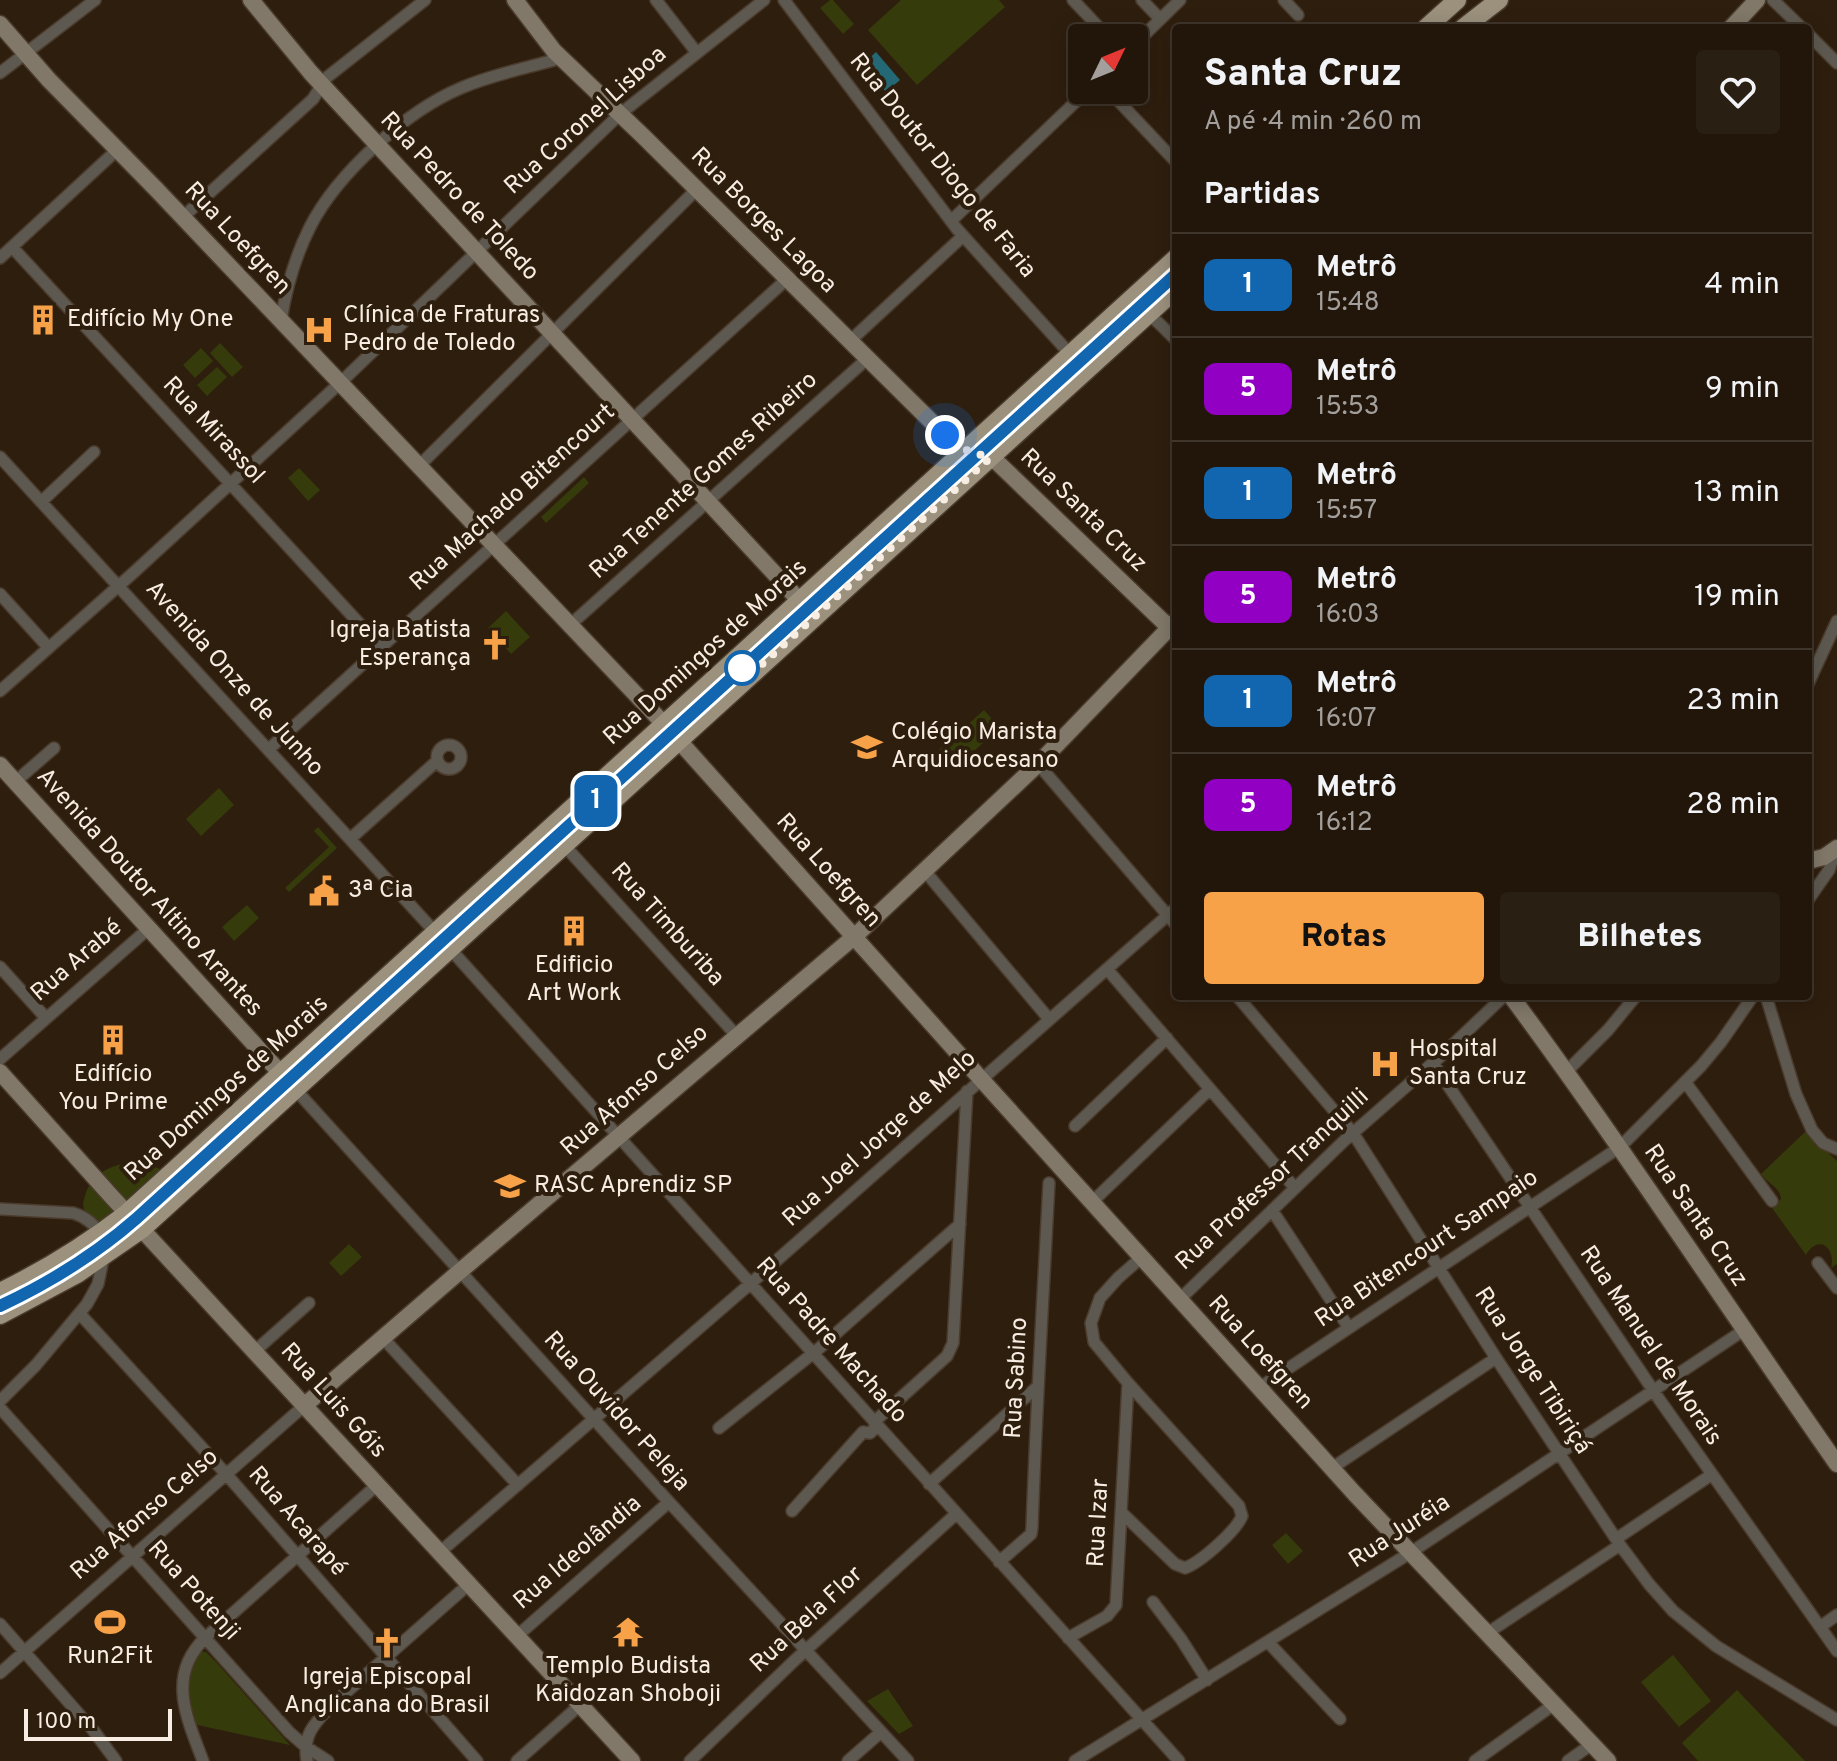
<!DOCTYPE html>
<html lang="pt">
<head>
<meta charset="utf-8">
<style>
  :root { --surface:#22160a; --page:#2a1f13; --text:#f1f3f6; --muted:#a29f9c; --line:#3f352b; --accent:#f7a148 }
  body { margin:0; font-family:Overpass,sans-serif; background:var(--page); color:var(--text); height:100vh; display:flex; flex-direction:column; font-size:30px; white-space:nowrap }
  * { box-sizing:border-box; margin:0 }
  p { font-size:26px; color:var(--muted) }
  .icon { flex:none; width:44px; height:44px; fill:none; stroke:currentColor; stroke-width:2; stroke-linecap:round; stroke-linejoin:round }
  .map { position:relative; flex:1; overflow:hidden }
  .side { position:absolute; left:1172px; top:24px; width:640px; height:976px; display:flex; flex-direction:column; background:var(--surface); border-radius:8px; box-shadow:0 4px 20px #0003,0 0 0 2px var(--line) }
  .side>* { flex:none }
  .badge { padding:0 16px; border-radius:12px; font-size:28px; line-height:52px }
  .needle { width:52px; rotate:47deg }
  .fabs { position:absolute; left:1068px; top:24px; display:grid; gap:16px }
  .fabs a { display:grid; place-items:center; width:80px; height:80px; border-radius:8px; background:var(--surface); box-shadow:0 4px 20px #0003,0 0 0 2px var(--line); font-size:40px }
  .scale { position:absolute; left:24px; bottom:20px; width:148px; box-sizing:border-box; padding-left:8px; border:4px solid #f8ede2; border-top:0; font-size:22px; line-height:28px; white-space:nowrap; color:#f8ede2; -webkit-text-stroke:6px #2e1e0e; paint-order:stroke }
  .you { position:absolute; width:40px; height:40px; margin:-20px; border:6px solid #fff; border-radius:50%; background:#1a73e8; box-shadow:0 0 0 12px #1a73e833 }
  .map>.badge { position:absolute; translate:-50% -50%; box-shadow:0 0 0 4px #fff }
  h2 { padding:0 32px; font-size:30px; line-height:72px }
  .round { display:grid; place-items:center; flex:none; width:84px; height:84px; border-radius:8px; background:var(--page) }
  .summary { display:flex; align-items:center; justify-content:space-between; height:136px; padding:0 32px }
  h1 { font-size:38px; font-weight:800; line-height:60px }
  .cta { display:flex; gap:16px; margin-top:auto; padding:16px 32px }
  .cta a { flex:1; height:92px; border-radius:8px; background:var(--accent); color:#111; font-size:32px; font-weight:800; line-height:92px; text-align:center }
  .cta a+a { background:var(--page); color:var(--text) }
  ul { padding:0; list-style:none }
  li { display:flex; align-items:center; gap:24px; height:104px; padding:0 32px; border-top:2px solid var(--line) }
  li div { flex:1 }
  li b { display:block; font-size:30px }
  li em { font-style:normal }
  li .badge { min-width:88px; font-weight:700; text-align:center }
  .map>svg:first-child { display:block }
</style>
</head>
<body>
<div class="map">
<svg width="1837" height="1761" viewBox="0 0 1837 1761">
  <rect width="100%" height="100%" fill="#2e1e0e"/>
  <path fill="#353b0b" d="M830,0H833L854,24L843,34L820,8Z
    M901,0H999L1005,7L917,85L868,30Z
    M220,343L243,367L232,377L210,353Z
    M201,348L213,361L195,378L183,365Z
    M217,367L227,377L207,396L197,385Z
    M299,468L320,490L308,501L288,478Z
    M584,477L589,483L546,523L541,517Z
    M506,611L530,637L511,654L488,628Z
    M984,710L1000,728L955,768L939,750Z
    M653,746L655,749L457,930L454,927Z
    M219,788L234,805L201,836L186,819Z
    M318,827L337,848L289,892L285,888L329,847L314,831Z
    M247,905L259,918L234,941L222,927Z
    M1805,1132L1837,1161V1264L1831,1268C1836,1247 1818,1234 1806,1255L1772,1208L1781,1199C1780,1187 1768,1184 1761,1174Z
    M130,1162L146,1163L164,1171L101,1228C96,1223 86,1216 84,1209C82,1204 84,1200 85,1196C91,1174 109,1166 130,1162Z
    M349,1244L362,1257L341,1276L329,1263Z
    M1286,1533L1303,1551L1288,1564L1272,1545Z
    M200,1652H206L217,1663L290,1745L193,1724C186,1694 186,1680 200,1652Z
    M1673,1655L1711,1701L1679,1727L1641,1682Z
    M888,1689L913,1726L899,1734L867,1701Z
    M1737,1690L1805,1761H1698L1682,1743Z"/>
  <path fill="#236874" d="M876,52L900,80L886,92L862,65Z"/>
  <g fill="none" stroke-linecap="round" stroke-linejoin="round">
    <g stroke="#4a3b2c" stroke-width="14">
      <path id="street" d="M656,0L697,53
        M784,0L957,229L1070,354
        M1073,0L1109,38
        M1142,0L1160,19
        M1284,0L1298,15
        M1773,0L1802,28
        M1808,34L1837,63
        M1134,45L1180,0
        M0,73L95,0
        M1108,90L1176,162
        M183,217L313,99L326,78L425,0
        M951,221L1088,90
        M12,247L381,647
        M0,258L117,150
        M1122,307C1151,310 1157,322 1176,340
        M281,321C286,288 295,257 310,227C337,174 406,111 461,88C493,74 528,68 561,58
        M850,341L963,236
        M0,457L435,932L1179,1761
        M419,466L697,189
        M41,502L94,452
        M0,594L48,647
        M570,625L868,358
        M1808,684L1837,621
        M0,691L132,574L340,383L620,114L764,0
        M437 757a12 12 0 1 1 24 0a12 12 0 1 1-24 0Z
        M269,749L787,279
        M1038,764L1176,925
        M15,782L54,748
        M350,839L437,761
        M564,845L736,1035
        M924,870L1049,1019
        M1808,900L1829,870L1836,849
        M0,967L46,1018
        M1107,969L1295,1188
        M1237,996L1353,1133L1496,1358L1620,1545L1649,1584L1673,1611L1716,1646L1837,1720
        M1766,996L1796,1094L1812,1130L1823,1143L1837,1149
        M0,1059L148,929
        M1433,1063L1659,1399L1837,1651
        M1566,1072L1608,1030L1636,996
        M1686,1083L1772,1201
        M295,1089L669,1502L908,1761
        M1075,1126L1167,1038
        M1092,1202L1210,1089
        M0,1209L73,1213C86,1217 96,1225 102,1238
        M1272,1210L1349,1328
        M1818,1263L1837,1288
        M1179,1300L1345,1140L1442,1055L1504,996
        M80,1314L227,1475L477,1761
        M383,1338L518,1485
        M255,1351L309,1303
        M1259,1388L1620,1147L1701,1066L1721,1042L1753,996
        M0,1401L36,1365L87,1304L98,1284L104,1255
        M0,1408L289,1732L305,1746L328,1761
        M874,1422L947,1356L953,1343L967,1091
        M719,1428L816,1351L960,1224
        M1332,1468L1496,1358
        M929,1484L1037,1387
        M792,1511L863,1432L870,1433L877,1426
        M1122,1513L1175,1564L1185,1568C1201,1562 1236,1531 1242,1516L1239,1506L1128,1383L1094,1342L1091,1323L1100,1298L1118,1278L1142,1257
        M1616,1539L1711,1475
        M440,1552L750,1284L1176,908
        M999,1562L1031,1534L1032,1528C1036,1413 1043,1298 1049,1183
        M1153,1602L1181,1639L1207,1680
        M0,1624L93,1730L116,1761
        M1820,1627L1837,1615
        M1486,1634L1620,1545
        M517,1636L669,1502
        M1068,1638L1107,1616L1116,1605L1128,1383
        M1268,1642L1340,1719
        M0,1673L305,1405
        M203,1761C187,1718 166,1676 205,1638L377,1485
        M307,1761C302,1733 316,1722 334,1703L469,1584
        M517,1761L580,1705
        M690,1761L795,1660L956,1514
        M848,1761L881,1732
        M1075,1761L1410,1553L1744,1330
        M1475,1761L1553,1705
        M1568,1761L1592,1744"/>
    </g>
    <g stroke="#4a3b2c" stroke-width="19">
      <path id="secondary" d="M251,0L311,73L799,600
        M515,0L554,51L644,137L956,446L990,458L998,463L1175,633
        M0,24L49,80L156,189L664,724L981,1079L1355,1494L1608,1761
        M1731,28L1757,0
        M0,765L295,1089
        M1808,861L1824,857L1837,848
        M1511,996C1624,1149 1728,1308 1837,1464
        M0,1072L112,1197L632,1761
        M305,1405L459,1272L855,936L1038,764L1176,621"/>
    </g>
    <g stroke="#4a3b2c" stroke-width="21">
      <path id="primary" d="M1426,28L1457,0
        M1463,28L1499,0
        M0,1292C45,1270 87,1244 127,1213L1176,258
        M0,1315L77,1274L142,1229L1176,289"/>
    </g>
    <use href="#street" stroke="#5e5950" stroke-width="11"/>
    <use href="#secondary" stroke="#817869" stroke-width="16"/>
    <use href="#primary" stroke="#9b917d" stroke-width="18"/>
  </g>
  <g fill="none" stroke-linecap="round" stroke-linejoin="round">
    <g stroke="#fff" stroke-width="18">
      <path id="line" d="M0,1306C49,1283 96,1254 137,1218L1176,274"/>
    </g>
    <use href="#line" stroke="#1266af" stroke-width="12"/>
    <path stroke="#f8ede2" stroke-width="8" stroke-dasharray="0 14.4" d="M742,668L749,676L990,458L960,448L945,435"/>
  </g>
  <defs>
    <g id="building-bare" transform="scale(2.4)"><path d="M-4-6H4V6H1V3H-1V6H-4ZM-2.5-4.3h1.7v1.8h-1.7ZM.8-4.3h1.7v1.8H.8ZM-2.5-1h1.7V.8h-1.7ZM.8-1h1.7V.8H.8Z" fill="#f7a148" stroke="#2e1e0e" stroke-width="2.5" paint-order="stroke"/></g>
    <g id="hospital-bare" transform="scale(2.4)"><path d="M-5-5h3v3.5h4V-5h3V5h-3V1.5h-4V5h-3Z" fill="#f7a148" stroke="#2e1e0e" stroke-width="2.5" paint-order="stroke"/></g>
    <g id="church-bare" transform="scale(2.4)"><path d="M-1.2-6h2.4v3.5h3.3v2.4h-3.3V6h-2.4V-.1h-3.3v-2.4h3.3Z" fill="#f7a148" stroke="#2e1e0e" stroke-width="2.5" paint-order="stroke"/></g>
    <g id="school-bare" transform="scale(2.4)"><path d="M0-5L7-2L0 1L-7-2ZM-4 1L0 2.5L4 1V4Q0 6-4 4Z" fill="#f7a148" stroke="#2e1e0e" stroke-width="2.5" paint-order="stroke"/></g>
    <g id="civic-bare" transform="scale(2.4)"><path d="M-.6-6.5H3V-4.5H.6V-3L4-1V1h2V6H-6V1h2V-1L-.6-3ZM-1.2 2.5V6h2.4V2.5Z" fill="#f7a148" stroke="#2e1e0e" stroke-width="2.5" paint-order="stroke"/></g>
    <g id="university-bare" transform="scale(2.4)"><path d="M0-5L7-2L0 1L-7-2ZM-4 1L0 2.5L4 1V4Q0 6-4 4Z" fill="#f7a148" stroke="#2e1e0e" stroke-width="2.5" paint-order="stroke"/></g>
    <g id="stadium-bare" transform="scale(2.4)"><path d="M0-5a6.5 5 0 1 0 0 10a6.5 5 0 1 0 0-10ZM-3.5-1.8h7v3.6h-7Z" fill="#f7a148" stroke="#2e1e0e" stroke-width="2.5" paint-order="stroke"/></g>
    <g id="temple-bare" transform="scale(2.4)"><path d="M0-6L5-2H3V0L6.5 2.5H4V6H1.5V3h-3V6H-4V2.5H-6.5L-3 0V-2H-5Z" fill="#f7a148" stroke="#2e1e0e" stroke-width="2.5" paint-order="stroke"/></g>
  </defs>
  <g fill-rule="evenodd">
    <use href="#building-bare" x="43" y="320"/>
    <use href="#hospital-bare" x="319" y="330"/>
    <use href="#church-bare" x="495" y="645"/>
    <use href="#school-bare" x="867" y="747"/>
    <use href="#civic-bare" x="324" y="891"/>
    <use href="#building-bare" x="574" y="931"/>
    <use href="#building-bare" x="113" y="1040"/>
    <use href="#hospital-bare" x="1385" y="1064"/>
    <use href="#university-bare" x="510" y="1186"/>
    <use href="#stadium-bare" x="110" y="1622"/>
    <use href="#temple-bare" x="628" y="1632"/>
    <use href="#church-bare" x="387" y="1643"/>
  </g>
  <circle fill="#fff" stroke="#1266af" stroke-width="4" cx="742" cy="668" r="16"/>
  <g text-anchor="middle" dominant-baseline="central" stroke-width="8" stroke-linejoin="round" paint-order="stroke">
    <g font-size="24" fill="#f8ede2" stroke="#2e1e0e">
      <text transform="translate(586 121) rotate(-42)">Rua Coronel Lisboa</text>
      <text transform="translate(942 166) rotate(51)">Rua Doutor Diogo de Faria</text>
      <text transform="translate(459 197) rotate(47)">Rua Pedro de Toledo</text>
      <text transform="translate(763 221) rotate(45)">Rua Borges Lagoa</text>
      <text transform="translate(237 239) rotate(47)">Rua Loefgren</text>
      <text transform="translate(213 431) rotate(47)">Rua Mirassol</text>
      <text transform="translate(704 476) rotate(-42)">Rua Tenente Gomes Ribeiro</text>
      <text transform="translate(513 498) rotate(-42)">Rua Machado Bitencourt</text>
      <text transform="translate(1083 511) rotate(44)">Rua Santa Cruz</text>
      <text transform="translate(706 653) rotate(-42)">Rua Domingos de Morais</text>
      <text transform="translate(234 679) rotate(48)">Avenida Onze de Junho</text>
      <text transform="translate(828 871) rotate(48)">Rua Loefgren</text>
      <text transform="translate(149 893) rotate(48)">Avenida Doutor Altino Arantes</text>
      <text transform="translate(667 925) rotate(48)">Rua Timburiba</text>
      <text transform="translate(77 961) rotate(-41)">Rua Arabé</text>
      <text transform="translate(227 1089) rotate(-42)">Rua Domingos de Morais</text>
      <text transform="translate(635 1091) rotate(-41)">Rua Afonso Celso</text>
      <text transform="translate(880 1139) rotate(-42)">Rua Joel Jorge de Melo</text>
      <text transform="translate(1273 1180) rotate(-43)">Rua Professor Tranquilli</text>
      <text transform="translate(1695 1216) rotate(56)">Rua Santa Cruz</text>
      <text transform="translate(1427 1249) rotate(-34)">Rua Bitencourt Sampaio</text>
      <text transform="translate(831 1341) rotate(48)">Rua Padre Machado</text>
      <text transform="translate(1650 1346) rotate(56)">Rua Manuel de Morais</text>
      <text transform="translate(1260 1353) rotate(48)">Rua Loefgren</text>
      <text transform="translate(1532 1371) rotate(57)">Rua Jorge Tibiriçá</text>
      <text transform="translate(1017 1378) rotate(-87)">Rua Sabino</text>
      <text transform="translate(333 1401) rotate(48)">Rua Luis Góis</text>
      <text transform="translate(616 1412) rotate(48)">Rua Ouvidor Peleja</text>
      <text transform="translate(145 1515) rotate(-41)">Rua Afonso Celso</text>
      <text transform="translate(297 1522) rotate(49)">Rua Acarapé</text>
      <text transform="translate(1099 1523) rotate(-87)">Rua Izar</text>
      <text transform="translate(1400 1532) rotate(-33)">Rua Juréia</text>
      <text transform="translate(578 1553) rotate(-41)">Rua Ideolândia</text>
      <text transform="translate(193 1591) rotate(48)">Rua Potenji</text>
      <text transform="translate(807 1620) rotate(-43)">Rua Bela Flor</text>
    </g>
    <g font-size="24" fill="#f8ede2" stroke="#2e1e0e" text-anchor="start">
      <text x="343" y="316">Clínica de Fraturas<tspan x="343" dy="28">Pedro de Toledo</tspan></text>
      <text x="67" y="320">Edifício My One</text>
      <text x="471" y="631" text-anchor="end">Igreja Batista<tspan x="471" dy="28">Esperança</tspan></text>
      <text x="891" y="733">Colégio Marista<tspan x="891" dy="28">Arquidiocesano</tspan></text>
      <text x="348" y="891">3ª Cia</text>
      <text x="574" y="966" text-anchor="middle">Edificio<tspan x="574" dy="28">Art Work</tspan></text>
      <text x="1409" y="1050">Hospital<tspan x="1409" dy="28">Santa Cruz</tspan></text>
      <text x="113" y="1075" text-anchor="middle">Edifício<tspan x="113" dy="28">You Prime</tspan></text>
      <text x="534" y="1186">RASC Aprendiz SP</text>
      <text x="110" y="1657" text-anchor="middle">Run2Fit</text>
      <text x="628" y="1667" text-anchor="middle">Templo Budista<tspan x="628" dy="28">Kaidozan Shoboji</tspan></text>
      <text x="387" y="1678" text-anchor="middle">Igreja Episcopal<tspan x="387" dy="28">Anglicana do Brasil</tspan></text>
    </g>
  </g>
</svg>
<div class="fabs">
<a><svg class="needle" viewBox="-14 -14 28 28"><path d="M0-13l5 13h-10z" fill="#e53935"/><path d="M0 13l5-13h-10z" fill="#a29f9c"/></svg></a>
</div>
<div class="scale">100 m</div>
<div class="you" style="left:945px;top:435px"></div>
<b class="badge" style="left:596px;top:801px;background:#1266af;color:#fff">1</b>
<section class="side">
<div class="summary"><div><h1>Santa Cruz</h1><p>A pé · 4 min · 260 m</p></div><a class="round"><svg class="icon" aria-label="heart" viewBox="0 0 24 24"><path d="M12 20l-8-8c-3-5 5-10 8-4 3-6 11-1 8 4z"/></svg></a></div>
<h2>Partidas</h2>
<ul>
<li><span class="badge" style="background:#1266af;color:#fff">1</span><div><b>Metrô</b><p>15:48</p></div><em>4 min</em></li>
<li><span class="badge" style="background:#9200c3;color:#fff">5</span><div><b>Metrô</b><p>15:53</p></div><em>9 min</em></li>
<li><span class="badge" style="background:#1266af;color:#fff">1</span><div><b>Metrô</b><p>15:57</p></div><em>13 min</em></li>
<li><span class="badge" style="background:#9200c3;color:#fff">5</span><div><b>Metrô</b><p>16:03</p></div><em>19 min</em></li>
<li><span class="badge" style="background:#1266af;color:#fff">1</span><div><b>Metrô</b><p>16:07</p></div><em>23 min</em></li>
<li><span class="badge" style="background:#9200c3;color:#fff">5</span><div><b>Metrô</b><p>16:12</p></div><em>28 min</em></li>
</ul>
<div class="cta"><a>Rotas</a><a>Bilhetes</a></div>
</section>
</div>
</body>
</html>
